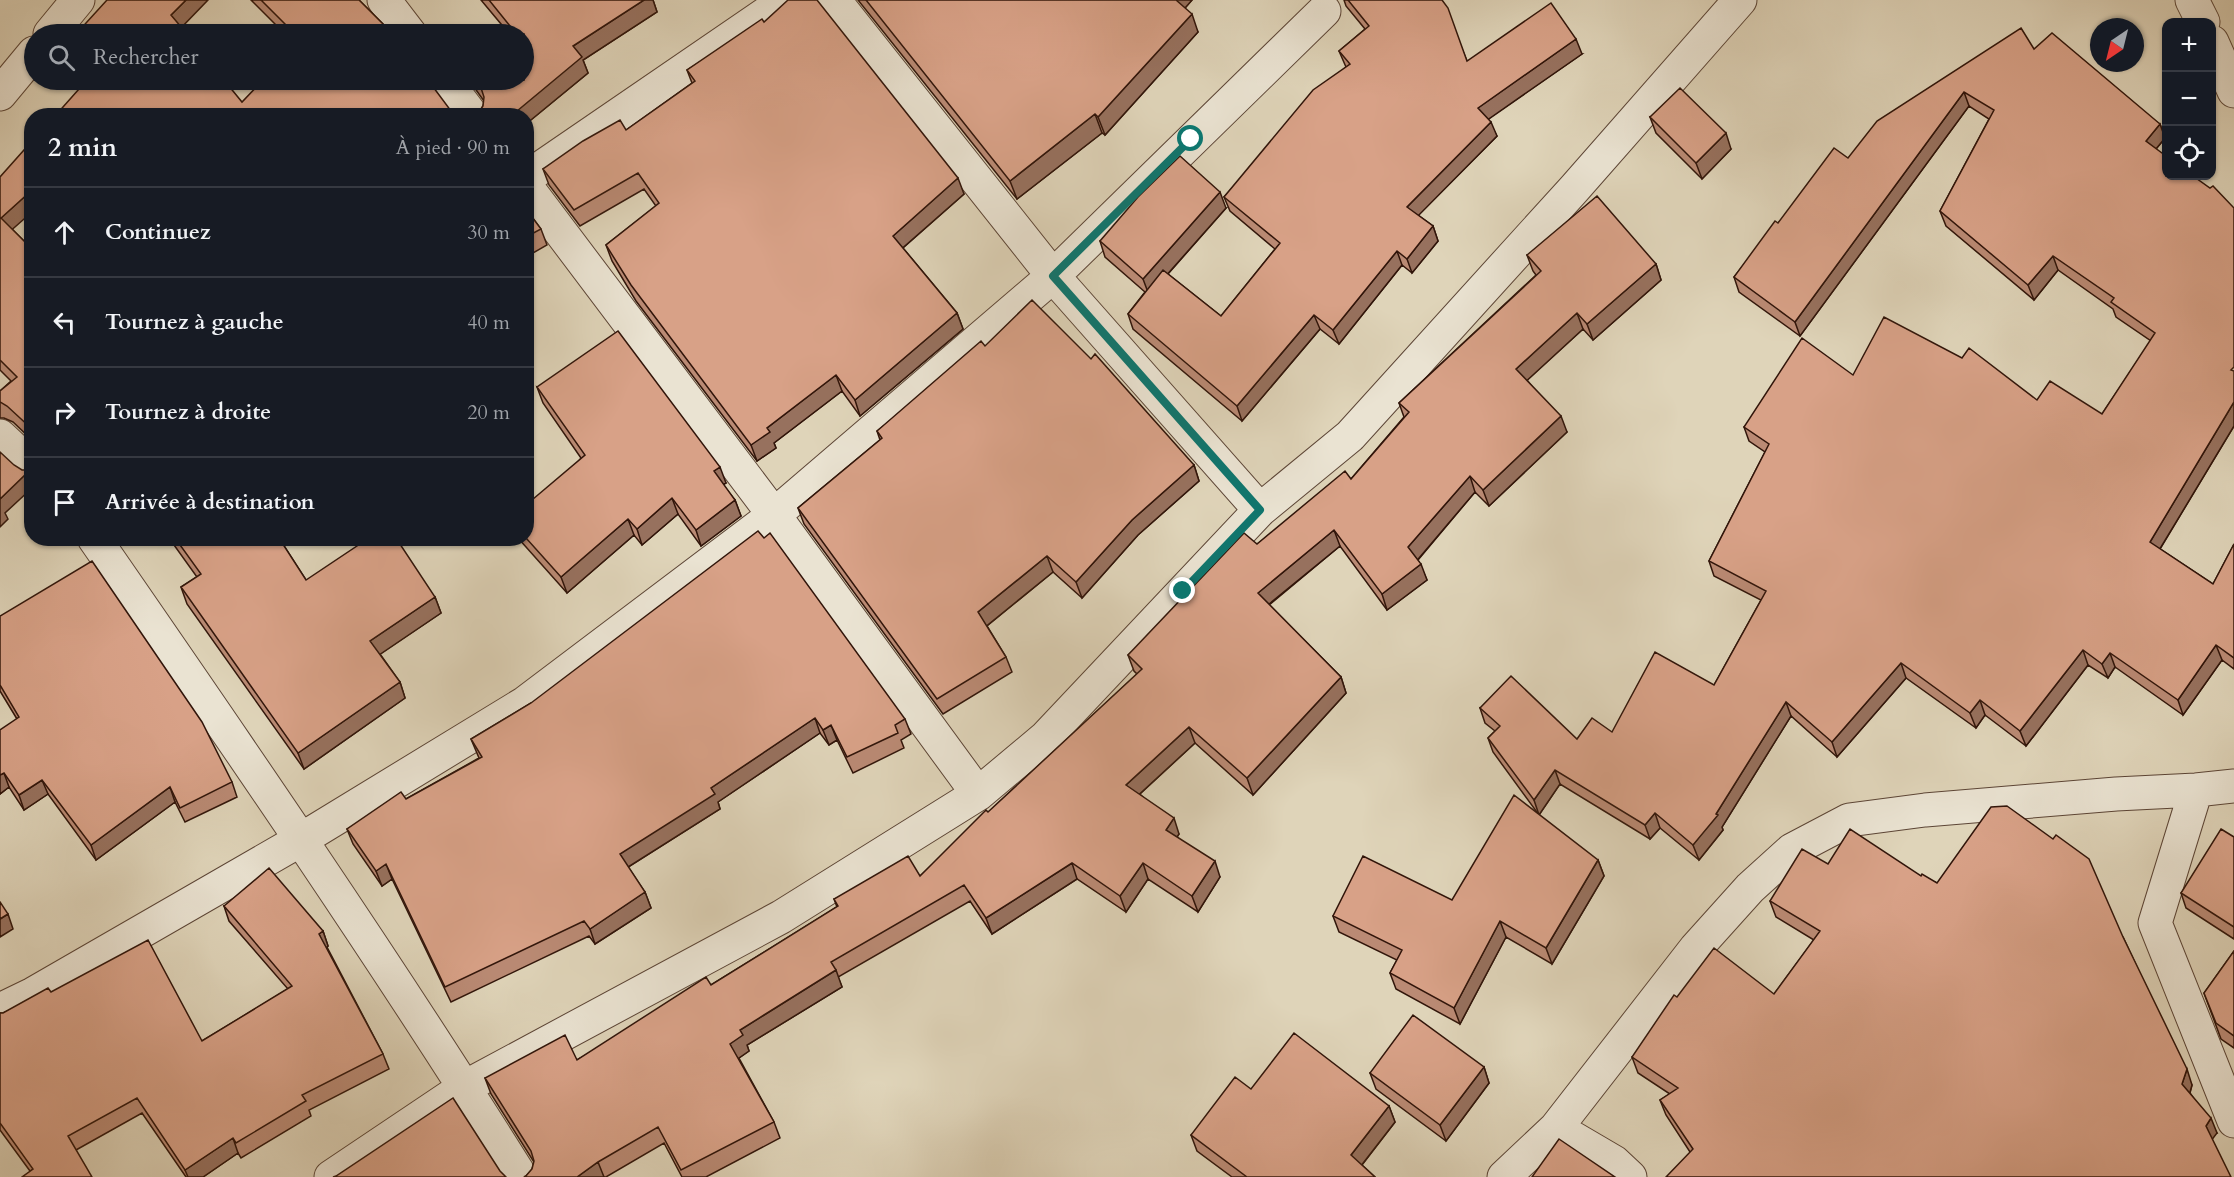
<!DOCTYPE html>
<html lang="fr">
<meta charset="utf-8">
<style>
:root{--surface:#171b24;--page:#242831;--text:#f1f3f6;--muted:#9ea1a6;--line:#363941}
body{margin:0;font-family:Cardo,serif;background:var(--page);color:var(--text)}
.controls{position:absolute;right:18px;top:18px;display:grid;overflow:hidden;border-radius:12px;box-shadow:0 2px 4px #0004}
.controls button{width:54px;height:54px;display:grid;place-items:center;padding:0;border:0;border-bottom:2px solid var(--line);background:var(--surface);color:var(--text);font:30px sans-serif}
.compass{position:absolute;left:2090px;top:18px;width:54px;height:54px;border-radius:50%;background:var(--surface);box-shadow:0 2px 4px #0004;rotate:215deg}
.stop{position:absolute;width:18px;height:18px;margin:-14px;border:4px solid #0f766e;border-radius:50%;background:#fff}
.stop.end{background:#0f766e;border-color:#fff;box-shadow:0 2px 6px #0008}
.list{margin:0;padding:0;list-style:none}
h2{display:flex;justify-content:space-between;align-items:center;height:78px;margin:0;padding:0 24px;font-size:26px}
h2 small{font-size:20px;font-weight:400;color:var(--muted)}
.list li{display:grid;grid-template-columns:39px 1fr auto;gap:18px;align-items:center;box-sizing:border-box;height:90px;padding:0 24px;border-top:2px solid var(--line)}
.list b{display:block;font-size:22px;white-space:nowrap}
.list em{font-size:20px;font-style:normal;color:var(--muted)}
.icon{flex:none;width:33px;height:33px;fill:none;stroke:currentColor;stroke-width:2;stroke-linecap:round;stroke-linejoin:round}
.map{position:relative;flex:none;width:2234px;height:1177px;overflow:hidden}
.search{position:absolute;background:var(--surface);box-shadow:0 2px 4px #0004;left:24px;top:24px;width:510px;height:66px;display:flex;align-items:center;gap:15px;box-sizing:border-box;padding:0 21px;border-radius:33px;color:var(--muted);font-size:22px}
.panel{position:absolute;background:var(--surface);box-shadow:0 2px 4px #0004;left:24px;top:108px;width:510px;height:438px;border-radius:24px}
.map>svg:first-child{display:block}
</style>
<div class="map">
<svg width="2234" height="1177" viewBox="0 0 2234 1177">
<rect width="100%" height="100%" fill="#dfd4b9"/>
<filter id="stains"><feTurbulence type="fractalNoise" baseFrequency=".00333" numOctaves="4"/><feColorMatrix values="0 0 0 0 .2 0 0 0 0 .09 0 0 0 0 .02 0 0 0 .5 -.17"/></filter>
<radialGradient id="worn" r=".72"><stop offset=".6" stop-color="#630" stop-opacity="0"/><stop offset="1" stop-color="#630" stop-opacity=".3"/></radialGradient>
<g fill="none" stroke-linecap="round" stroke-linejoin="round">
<!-- minor casing -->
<g stroke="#5c4536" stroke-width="35">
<path id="minor" d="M384,0L410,34
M834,0L1053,276L1260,510
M50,34L78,0
M445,80L472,116
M0,94L34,53
M526,178L786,0
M526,186L774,515L978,794
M0,436L32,466
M94,538C240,749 385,960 521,1177
M2196,790L2155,923L2234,1121
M0,1010L33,994L302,839L525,703L774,515L1053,276L1324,11
M1556,1128L1614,1162L1630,1177
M331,1177L465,1087L781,917L978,794L1045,738L1260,510L1350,436L1574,189L1740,0
M1504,1177L1556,1128L1696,948L1750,888L1792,850L1849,820L1925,810L2116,794L2196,790L2234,786"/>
</g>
<!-- tertiary casing -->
<g stroke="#5c4536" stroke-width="35">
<path id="tertiary" d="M2192,0L2203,22
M2212,42L2234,91"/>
</g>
<!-- minor -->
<use href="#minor" stroke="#eae3d2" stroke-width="33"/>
<!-- tertiary -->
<use href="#tertiary" stroke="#eae3d2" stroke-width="33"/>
</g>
<!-- wall -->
<path fill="#ba8a74" stroke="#31150a" stroke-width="1.5" d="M251,0H359L393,34H285Z
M481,0H653L657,12L583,60L588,73L526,124V116L477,115L483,106L484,101L469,80H524L506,30Z
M858,0H1192L1185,8L1198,32L1105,135L1102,133L1017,199Z
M1344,0H1442L1467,61L1582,54L1488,119L1497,136L1418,215L1433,226L1438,241L1412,273L1402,265L1339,344L1320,329L1242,421L1133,329L1128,314L1145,292L1105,257L1100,241L1226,208L1168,274L1221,316L1275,249L1230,211L1224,197L1346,67L1339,51L1365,29L1346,6Z
M764,22L964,194L903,248L957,313L963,329L860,416L842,391L774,443L776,448L757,461L636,301L612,261L606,245L656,206L644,189L580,226L549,185L543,169L626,130L692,83L687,70Z
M2034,49L2160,124L2165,138L2156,149L2234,426L2160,549L2213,584L2234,544V669L2222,660L2183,715L2115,667L2108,678L2088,665L2026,746L1985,715L1976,728L1906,678L1837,757L1791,716L1722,827L1723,830L1699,860L1660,828L1650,839L1560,784L1539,815L1493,752L1488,738L1495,731L1485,723L1480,708L1577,739L1612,732L1714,685L1761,600L1714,576L1709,561L1765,452L1749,441L1744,427L1853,375L2037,400L2102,414L2151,341L2116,317L2113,309L2058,270L2034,300L1946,226L1940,211L1989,119L1969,106L1800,336L1739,292L1734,277L1778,223L1848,158Z
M1650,117L1731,149L1702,179L1656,133Z
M0,177L12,229L32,249V440L13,422L4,418H0V391L11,381L0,370Z
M526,209L541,229L547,245L526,257Z
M1527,255L1656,264L1661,280L1593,340L1583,329L1527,380L1567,432L1489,506L1475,492L1418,560L1427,580L1387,610L1340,546L1269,605L1341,677L1346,693L1253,795L1195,743L1140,794L1179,834L1177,837L1220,877L1198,912L1148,879L1126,912L1077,879L992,934L970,901L838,977L842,987L747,1045L749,1051L739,1058L774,1122L780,1138L706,1177H682L664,1143L606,1177H524L526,1176L532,1169L534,1162L491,1094L485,1078L577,1060L711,985L837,907L834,899L920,876L1137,674L1134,671L1128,655L1257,544L1351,479L1404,417L1399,403L1536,275L1533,271Z
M985,346L1194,465L1199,481L1138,535L1082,598L1053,572L987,626L1006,657L1012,672L943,714L804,524L798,508L880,440L877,431Z
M537,387L726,483L723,485L735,500L741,516L701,546L678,514L642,545L634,535L567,593L518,538H526L581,458L543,403Z
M169,538H279L306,580L435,597L441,613L380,654L400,682L405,698L304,769L187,604L181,587L197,577Z
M0,616L232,782L237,797L185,822L175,802L96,860L48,794L24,810L9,787L0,794L17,719L0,691Z
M531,703L905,719L911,734L901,740L904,748L853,773L837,740L829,745L820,733L718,802L720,809L628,867L645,892L651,908L595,944L589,936L451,1002L392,879L382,886L353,844L347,829L406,799L479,758L471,739Z
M2234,837V939L2186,908L2181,893Z
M1598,860L1604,876L1552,964L1506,937L1460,1024L1396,989L1390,973L1397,960L1339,932L1333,916L1452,900Z
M1828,864L1921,876L1937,883L2123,937L2192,1085L2190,1093L2217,1133L1690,1152L1666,1115L1660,1100L1670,1094L1638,1073L1632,1057L1774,994L1814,940L1776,917L1770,901Z
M224,906L323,931L328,946L327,947L383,1054L389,1069L309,1110L311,1116L241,1158L238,1153L203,1177H186L142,1113L76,1150L30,1171L0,1130V1013H3L51,992L202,1041L288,989L229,921Z
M2234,951V1048L2221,1039L2204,993Z
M1484,1067L1489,1083L1446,1141L1376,1089L1370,1073Z
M1251,1089L1389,1106L1395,1122L1362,1165L1375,1177H1232L1197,1151L1191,1135Z"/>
<!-- shaded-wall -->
<path fill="#97715e" stroke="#31150a" stroke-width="1.5" d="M186,0H208L177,32L171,15Z
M644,0H653L657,12L583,60L588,73L526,124V116H511L573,46Z
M1174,0H1192L1179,15Z
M1192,14L1198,32L1105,135L1098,117Z
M1576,39L1582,54L1483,123L1478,108Z
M1964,92L1969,106L1800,336L1795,322Z
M1095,114L1102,133L1017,199L1010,181Z
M1491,122L1497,136L1413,221L1407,207Z
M2160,124L2165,138L2151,155L2146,141Z
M1726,133L1731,149L1702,179L1696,163Z
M958,178L964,194L898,252L893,236Z
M32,190V212L7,234L1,218Z
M1220,192L1226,208L1149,295L1143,279Z
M1433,226L1438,241L1412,273L1407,259Z
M1397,251L1402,265L1339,344L1333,330Z
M2053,256L2058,270L2034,300L2028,285Z
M1656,264L1661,280L1593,340L1587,324Z
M957,313L963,329L860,416L855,400Z
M1577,313L1583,329L1522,385L1516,369Z
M1314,315L1320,329L1242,421L1237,406Z
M526,371L532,386L526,390Z
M836,375L842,391L774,443L776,448L757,461L751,445L767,428Z
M2234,402V426L2155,557L2150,542Z
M1561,416L1567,432L1489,506L1483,490Z
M1194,465L1199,481L1138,535L1082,598L1076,582L1132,520Z
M720,467L726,483L719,487L714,471Z
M30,470L32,473V488L5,513L8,519L0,527V499Z
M1470,476L1475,492L1414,564L1408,547Z
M672,498L678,514L642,545L637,529Z
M735,500L741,516L701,546L696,530Z
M628,519L634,535L567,593L561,577Z
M1334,530L1340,546L1263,609L1258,593Z
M1047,556L1053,572L984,628L978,612Z
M1421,564L1427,580L1387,610L1382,594Z
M435,597L441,613L376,657L370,641Z
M2216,645L2222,660L2183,715L2178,700Z
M2083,650L2088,665L2026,746L2020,731Z
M2110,653L2115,667L2108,678L2102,664Z
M1901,663L1906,678L1837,757L1832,742Z
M1341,677L1346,693L1253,795L1247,778Z
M400,682L405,698L304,769L298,753Z
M1980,700L1985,715L1976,728L1970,713Z
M1786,702L1791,716L1722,827L1723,830L1699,860L1693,845L1716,814Z
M815,718L820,733L718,802L720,809L625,869L620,854L711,788Z
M831,725L837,740L829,745L823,730Z
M1189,727L1195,743L1132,801L1126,785Z
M1555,770L1560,784L1539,815L1534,800Z
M4,773L9,787L0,794V775Z
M42,780L48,794L24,810L19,795Z
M170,787L175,802L96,860L91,845Z
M1655,813L1660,828L1650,839L1645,825Z
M1174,818L1179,834L1171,846L1166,830Z
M1598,860L1604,876L1552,964L1546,948Z
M1215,861L1220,877L1198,912L1192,896Z
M1072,863L1077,879L992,934L986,918Z
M1143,863L1148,879L1126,912L1120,896Z
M386,864L392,879L382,886L376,871Z
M645,892L651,908L595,944L590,929Z
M8,914L13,929L0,937V919Z
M1500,921L1506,937L1460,1024L1454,1008Z
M323,931L328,946L325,949L319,934Z
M836,970L842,987L747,1045L749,1051L736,1060L730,1044L740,1030Z
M1484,1067L1489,1083L1446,1141L1440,1125Z
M2187,1069L2192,1085L2188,1099L2182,1084Z
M1389,1106L1395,1122L1357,1171L1351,1155Z
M2211,1118L2217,1133L2211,1141L2206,1126Z
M233,1138L238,1153L203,1177H188L185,1170Z
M598,1162L604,1177H577Z"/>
<!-- building -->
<path fill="#d8a187" stroke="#31150a" stroke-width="1.5" d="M107,0H186L171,15L187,34H76Z
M261,0H359L393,34H295Z
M489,0H644L573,46L582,57L511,116H475L477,115L483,106L484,97L481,88L474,80H524V34H500L510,26Z
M788,0H817L958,178L893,236L957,313L855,400L836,375L767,428L770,432L751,445L631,285L606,245L659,203L638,173L574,210L543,169L583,141L620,120L626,130L695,81L687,70L762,19L764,22Z
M866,0H1176L1192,14L1098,117L1095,114L1010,181Z
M1348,0H1442L1448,8L1467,61L1551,3L1576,39L1478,108L1491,122L1407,207L1433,226L1407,259L1397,251L1333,330L1314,315L1237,406L1128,314L1163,270L1221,316L1280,243L1224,197L1313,90L1350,64L1339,51L1369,26Z
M2021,28L2034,49L2052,33L2160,124L2146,141L2166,156V176H2193L2210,188L2213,186L2234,208V367L2231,370L2234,371V402L2150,542L2213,584L2234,544V658L2216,645L2178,700L2110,653L2102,664L2083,650L2020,731L1980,700L1970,713L1901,663L1832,742L1786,702L1716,814L1718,815L1693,845L1655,813L1645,825L1555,770L1534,800L1488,738L1500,726L1480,708L1511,676L1577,739L1592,718L1612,732L1655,652L1714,685L1766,591L1709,561L1769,444L1744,427L1802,338L1853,375L1884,317L1962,358L1969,348L2037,400L2050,381L2102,414L2155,333L2111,302L2114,298L2053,256L2028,285L1940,211L1994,110L1964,92L1795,322L1734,277L1775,221L1778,223L1834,148L1848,158L1877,121Z
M87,80H224L242,102L263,80H428L451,111L457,116H55Z
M1680,88L1726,133L1696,163L1650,117Z
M32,141V190L1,218L32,249V429L7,406L0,402V391L17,377L0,360V177Z
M1180,156L1220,192L1143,279L1100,241L1138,197Z
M1597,196L1656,264L1587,324L1577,313L1516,369L1561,416L1483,490L1470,476L1408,547L1421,564L1382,594L1334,530L1258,593L1341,677L1247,778L1189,727L1126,785L1174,818L1166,830L1215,861L1192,896L1143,863L1120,896L1072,863L986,918L964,885L831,962L836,970L740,1030L743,1035L730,1044L774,1122L681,1170L658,1127L598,1162L577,1177H524L526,1176L532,1169L534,1161L531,1151L485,1078L565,1035L577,1060L706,977L711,985L838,906L834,899L908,856L920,876L986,810L988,812L1142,669L1128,655L1244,533L1257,544L1345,471L1351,479L1409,412L1399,403L1541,271L1527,255Z
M526,209L541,229L526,237Z
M1032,300L1091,359L1095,354L1194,465L1132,520L1076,582L1047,556L978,612L1006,657L937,699L798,508L882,438L877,431L981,341L985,346Z
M618,331L720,467L714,471L735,500L696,530L672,498L637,529L628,519L561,577L526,538V505L585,455L537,387Z
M0,452L14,465L22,470H30L0,499Z
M758,531L764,538L770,533L905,719L895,725L898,733L847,757L831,725L823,730L815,718L711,788L715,794L620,854L645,892L590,929L584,921L445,987L386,864L376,871L347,829L401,792L406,799L482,757L471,739L531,703Z
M175,538H279L306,580L369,538H396L435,597L370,641L400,682L298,753L181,587L201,574Z
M92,561L202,722L232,782L180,808L170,787L91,845L42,780L19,795L4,773L0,775V730L19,717L0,685V616Z
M1514,795L1598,860L1546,948L1500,921L1454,1008L1390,973L1402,950L1333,916L1363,856L1452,900Z
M2007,806L2053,839L2056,835L2089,859L2123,937L2187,1069L2182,1084L2211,1118L2206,1126L2231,1177H1666L1693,1149L1660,1100L1678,1088L1632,1057L1674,995L1677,997L1714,948L1774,994L1820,931L1770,901L1802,849L1828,864L1850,829L1921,876L1922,874L1937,883L1991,807Z
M2221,829L2234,837V927L2181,893Z
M269,868L323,931L319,934L383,1054L302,1095L306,1101L236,1143L233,1138L185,1170L137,1098L68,1136L92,1177H22L33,1169L0,1123V1013H3L48,988L51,992L148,940L202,1041L292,986L224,906Z
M0,902L8,914L0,919Z
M2234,951V1036L2216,1023L2204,993Z
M1413,1015L1484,1067L1440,1125L1370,1073Z
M1294,1033L1389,1106L1351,1155L1375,1177H1247L1191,1135L1235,1077L1251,1089Z
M453,1098L500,1171L506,1177H333L336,1176Z
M1559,1139L1615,1177H1532Z"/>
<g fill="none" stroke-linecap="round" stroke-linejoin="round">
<!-- route -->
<path stroke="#0f766e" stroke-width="8" d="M1183,591L1260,510L1053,276L1191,139"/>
</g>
<rect width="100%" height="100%" filter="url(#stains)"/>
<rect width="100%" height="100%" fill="url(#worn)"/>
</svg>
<div class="controls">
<button>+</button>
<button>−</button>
<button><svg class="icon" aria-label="locate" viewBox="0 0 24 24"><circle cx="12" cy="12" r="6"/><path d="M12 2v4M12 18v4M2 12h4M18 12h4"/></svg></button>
</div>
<svg class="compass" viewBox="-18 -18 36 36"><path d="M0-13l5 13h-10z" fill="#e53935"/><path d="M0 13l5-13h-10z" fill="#9ea1a6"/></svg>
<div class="stop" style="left:1191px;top:139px"></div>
<div class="stop end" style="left:1183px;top:591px"></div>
<div class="search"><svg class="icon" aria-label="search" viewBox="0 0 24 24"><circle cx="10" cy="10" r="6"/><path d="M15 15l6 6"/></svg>Rechercher</div>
<section class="panel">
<h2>2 min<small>À pied · 90 m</small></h2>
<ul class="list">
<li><svg class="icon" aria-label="ahead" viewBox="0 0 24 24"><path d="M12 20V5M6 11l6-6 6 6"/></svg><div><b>Continuez</b></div><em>30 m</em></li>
<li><svg class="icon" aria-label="left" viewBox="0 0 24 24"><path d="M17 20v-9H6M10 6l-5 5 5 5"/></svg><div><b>Tournez à gauche</b></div><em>40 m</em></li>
<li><svg class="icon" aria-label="right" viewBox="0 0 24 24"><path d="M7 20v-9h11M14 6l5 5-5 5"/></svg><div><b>Tournez à droite</b></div><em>20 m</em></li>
<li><svg class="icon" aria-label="arrive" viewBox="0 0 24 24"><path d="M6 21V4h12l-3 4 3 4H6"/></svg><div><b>Arrivée à destination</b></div></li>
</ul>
</section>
</div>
